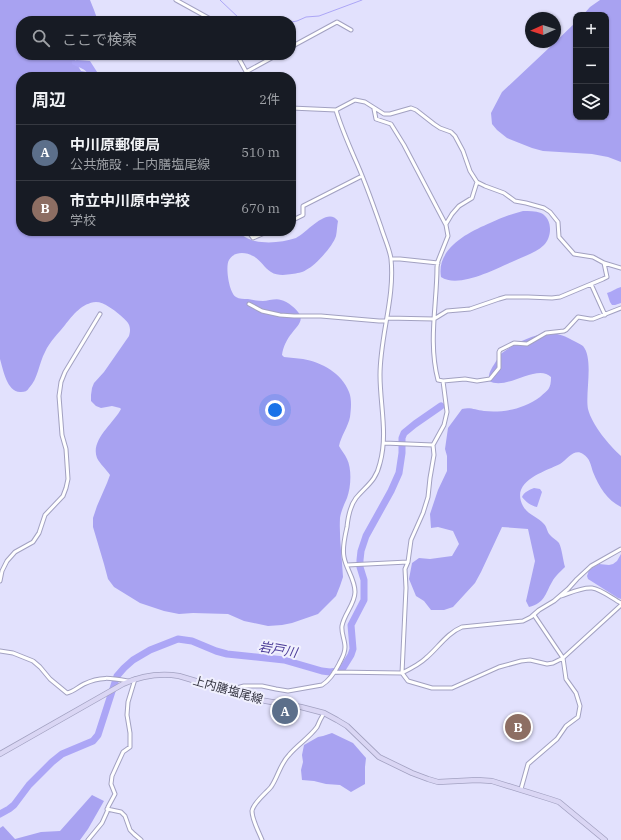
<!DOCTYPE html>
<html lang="ja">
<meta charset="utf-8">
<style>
:root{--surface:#171b24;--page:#20242c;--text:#f1f3f6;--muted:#9ea1a6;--line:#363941;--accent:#8c9099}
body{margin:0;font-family:"IBM Plex Serif","Noto Sans JP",serif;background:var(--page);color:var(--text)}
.controls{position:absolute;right:12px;top:12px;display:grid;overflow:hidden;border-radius:8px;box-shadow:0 1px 3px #0004}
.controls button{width:36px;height:36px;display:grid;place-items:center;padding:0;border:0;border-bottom:1px solid var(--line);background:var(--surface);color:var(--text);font:20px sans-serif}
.compass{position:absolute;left:525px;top:12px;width:36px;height:36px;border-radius:50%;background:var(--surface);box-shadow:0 1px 3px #0004;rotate:267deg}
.you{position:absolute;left:275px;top:410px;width:14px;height:14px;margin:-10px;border:3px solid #fff;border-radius:50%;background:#1a73e8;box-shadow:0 0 0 6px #1a73e833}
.badge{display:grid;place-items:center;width:26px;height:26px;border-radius:50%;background:var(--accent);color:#fff;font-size:13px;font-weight:700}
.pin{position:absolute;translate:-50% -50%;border:2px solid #fff;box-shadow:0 1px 4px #0006}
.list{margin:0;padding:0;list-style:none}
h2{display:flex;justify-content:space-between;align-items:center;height:52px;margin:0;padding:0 16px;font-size:17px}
h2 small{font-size:13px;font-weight:400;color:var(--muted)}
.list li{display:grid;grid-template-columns:26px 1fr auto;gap:12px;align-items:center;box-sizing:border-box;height:56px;padding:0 16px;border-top:1px solid var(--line)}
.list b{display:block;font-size:15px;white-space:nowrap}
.list p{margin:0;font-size:13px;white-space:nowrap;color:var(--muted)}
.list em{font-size:13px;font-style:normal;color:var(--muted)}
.icon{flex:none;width:22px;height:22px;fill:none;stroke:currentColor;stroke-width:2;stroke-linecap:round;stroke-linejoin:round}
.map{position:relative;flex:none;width:621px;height:840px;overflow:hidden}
.search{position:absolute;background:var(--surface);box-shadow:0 1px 3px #0004;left:16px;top:16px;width:280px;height:44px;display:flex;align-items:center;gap:10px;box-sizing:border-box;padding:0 14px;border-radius:16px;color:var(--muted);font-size:15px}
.panel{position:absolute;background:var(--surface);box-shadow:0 1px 3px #0004;left:16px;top:72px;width:280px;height:164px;border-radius:16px}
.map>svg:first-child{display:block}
</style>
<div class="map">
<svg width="621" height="840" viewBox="0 0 621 840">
<rect width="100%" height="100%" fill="#e2e1fd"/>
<!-- forest -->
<path fill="#a8a2f1" d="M0,0H90L94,10L98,21H21V55H75V61L81,71L103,75L105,77H21V231H236C242,235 249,240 255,241C268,244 284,242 296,238C306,234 327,206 338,221C337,226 337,231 336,236C333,246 316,265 306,270C302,273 297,273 292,274C286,275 277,276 271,272C264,268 261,260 253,256C246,252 234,251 229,260C225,266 229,293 236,297C239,299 244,299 248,299C253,300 258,301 263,301C268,301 276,298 281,300C287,301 298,310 300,315C303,322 296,327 292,333C287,339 283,347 282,355L284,357C290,358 297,358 303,359C321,362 342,373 349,392C352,399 351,409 350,417C348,427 341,436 339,446C341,450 345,454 347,459C352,469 351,487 347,498C344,505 341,511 340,518C339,538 342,557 343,577L340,586L336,596L318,614L292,623L282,625L268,626L244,621L228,614L193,613L179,614L164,611L140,603L114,587L108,579L104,564L93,527V518L97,506L107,483L110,475C106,469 100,464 97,458C90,440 114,423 121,409L120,408L112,406L101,408L96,406L91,401V395L92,388L94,383L104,372L129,336C132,325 128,322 120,315C114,310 104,302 96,302C82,303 73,315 65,325C58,334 50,341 45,352C39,363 38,379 29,388C27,391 25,392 21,392C7,393 3,369 0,359Z
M600,0H621V162L608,157L592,154L543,151L532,148L507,138L497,130L492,124L491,113L502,92L550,47L576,22V117H606V15H583L590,7Z
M523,211C529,211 535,211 541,213C553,219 552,237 544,245C536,253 524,256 514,261C497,268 459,289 441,277C436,248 469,232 490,223C501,218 511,214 523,211Z
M546,333C559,334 561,334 572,340C576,342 580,344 583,346C594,359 585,393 588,409C592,425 609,445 621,456V507C607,500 599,487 593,472C591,466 590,458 583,454C574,448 567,460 560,464C544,472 510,481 523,506C528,515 538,517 544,524C547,527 547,532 550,535C552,538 557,540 559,543C562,549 563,560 565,567C561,571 555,576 552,582C545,594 545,603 529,607L526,601L535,561L528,529L502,527L481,572L475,583L453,607L444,610H431L424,601L416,596L409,579L412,563L419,558L430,559L452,556L459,544L453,531L438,527L431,528L430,514L438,490L447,471V456L445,449L448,428L462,409C471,407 475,410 484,411C503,413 524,409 540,397C548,390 551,389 551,377C537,363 507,391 489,381C488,374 491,369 495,363C497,360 499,355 502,353C515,343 531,336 546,333Z
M332,733L353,743L366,758L365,767V784L351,792L340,785L326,784L314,781L302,780L301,770L303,762L302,755L304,745L318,737L323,736Z
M92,795L104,801L88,829L80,840H0V828L3,826L15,839L41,832L60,831Z"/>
<!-- water -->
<path fill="#aca6f6" d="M77,60L90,61L99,75L100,77H88C88,68 78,68 72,64V61Z
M621,287V303L615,305H612L610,302L607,293C612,292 616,288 621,287Z
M534,488L540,489L542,492L537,507C531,506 525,501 522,497C524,492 529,490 534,488Z
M621,554V599L618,598L588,579L587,576L589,570L599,564L609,565L613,564L617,561Z"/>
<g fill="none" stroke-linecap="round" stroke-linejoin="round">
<!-- stream -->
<path stroke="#aca6f6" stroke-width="1" d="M220,0L240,19L245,21
M291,22L297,21L306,17L319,16L362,0"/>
<!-- river -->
<path stroke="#aca6f6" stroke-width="7" d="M0,814L9,809L14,805L29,785L52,762L62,754L93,741L98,735L117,676L124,668L133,660L150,650L178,639L192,641L216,651L227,654L284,660L322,671L330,672L338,671L343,668L351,655L353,649L351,625L364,600V580L360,567V560L361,551L366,536L391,491L399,473L402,453V438L404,433L415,424L441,406"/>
<!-- minor casing -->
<g stroke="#a2a1c1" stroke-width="5">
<path id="minor" d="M176,0L214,21
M291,47L337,22L351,30
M237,55L249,77
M246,72L277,55
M291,108L336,110L355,100L365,102L384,114H390L411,108L416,110L434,124L440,128L451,132L455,136L463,151L470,171L477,182L485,186L504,193L515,201L526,203L544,208L550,212L558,222L559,237L574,254L593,257L604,263L621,268
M374,109L376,119L391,124L404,145L446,225L448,236L438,261L437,267C437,304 428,342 438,380L443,381L465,379L477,381L490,379L499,368V352L500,350L514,343L527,344L546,333L564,331L566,330L578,317L590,319H593L621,308
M291,221L303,215V206L362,176
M446,224L452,214L459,206L472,198L477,182
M248,231L253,238L269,231
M391,259H400L438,263
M591,284L605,315
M249,304L262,311L280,315L294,316H321L379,321H386
M387,318L434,319L447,311L470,309L499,299L506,297H528L552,298L560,297L603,279L607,277L604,263
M443,381L447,412L444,425L433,445L434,455L430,478L428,497L423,513L411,540L408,562L405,569L406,588L402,673L408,681L432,688H452L499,667L521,661L530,660L547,664L553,663L563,658L621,605
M384,443L433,445
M347,565L408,562
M0,581L2,571L7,561L15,552L33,542L39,533L45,515L63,496L66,488L68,479L66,449L62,435L59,396L61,382L65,372L100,314
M561,596C570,593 582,587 592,588C601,589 613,599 621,603
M0,651L13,653L33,661L40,667L50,679L67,693C73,692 78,687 84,684C100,676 111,678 128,681
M334,672L402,673C410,669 420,664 426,658C438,648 447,633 462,627L523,621L531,617L539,610L554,601L568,589L577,579L591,566L621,549
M229,690L244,686H262L276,689L288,691L322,685C330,680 335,672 339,664C342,658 345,654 345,647C345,640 341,633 342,626C344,614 355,604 355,592C355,579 346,569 344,557C342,548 345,536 347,527C348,517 350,506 356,498C367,485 376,481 380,463C388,434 380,405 380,375C380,336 395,298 391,259C390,250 384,237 381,227C373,204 365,181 355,159C348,143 341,127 336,110
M521,789L528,764L557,739L566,726L578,717L580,706L576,693L566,679L563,658L534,615
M107,809L121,812L125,816L130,830L134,834L141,840
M88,840L102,823L107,812L108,807L115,794L111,784L112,776L123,752L130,747V733L127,715L128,702L135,679
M262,840C259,832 252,820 252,811C253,803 266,793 271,787C278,777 280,764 289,755C297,745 309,738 317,727C319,722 321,718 324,713"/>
</g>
<!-- secondary casing -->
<g stroke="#a2a1c1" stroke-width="6">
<path id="secondary" d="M0,754L123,684C141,676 160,673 179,676L260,700L301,707L324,713L337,720L347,726L379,757L412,773L428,779L438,782L477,780L492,781L550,799L559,802L605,840"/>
</g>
<!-- minor -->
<use href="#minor" stroke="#fff" stroke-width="3"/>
<!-- secondary -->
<use href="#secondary" stroke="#dad6f4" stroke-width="4.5"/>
</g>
<g text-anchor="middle" stroke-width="4" stroke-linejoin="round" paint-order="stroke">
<!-- street labels -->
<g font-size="12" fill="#30303d" stroke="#f0f0fe">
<text transform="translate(228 690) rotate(16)" y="4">上内膳塩尾線</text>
</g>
<!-- water labels -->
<g font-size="13" font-style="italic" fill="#4e3f9a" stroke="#f0f0fe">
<text transform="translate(278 649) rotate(10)" y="5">岩戸川</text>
</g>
</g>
</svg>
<div class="controls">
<button>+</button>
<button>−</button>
<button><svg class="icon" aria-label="layers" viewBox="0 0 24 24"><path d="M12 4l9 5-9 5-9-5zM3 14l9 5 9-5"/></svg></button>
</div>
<svg class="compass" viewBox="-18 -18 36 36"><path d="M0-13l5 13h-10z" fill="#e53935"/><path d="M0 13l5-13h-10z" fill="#9ea1a6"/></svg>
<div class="you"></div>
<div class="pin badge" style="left:285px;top:711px;background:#5c6f8a">A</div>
<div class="pin badge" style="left:518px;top:727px;background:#8d6e63">B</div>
<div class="search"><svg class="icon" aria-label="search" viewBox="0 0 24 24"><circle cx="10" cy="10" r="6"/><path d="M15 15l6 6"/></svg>ここで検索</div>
<section class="panel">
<h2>周辺<small>2件</small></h2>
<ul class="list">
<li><span class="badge" style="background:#5c6f8a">A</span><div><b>中川原郵便局</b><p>公共施設 · 上内膳塩尾線</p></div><em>510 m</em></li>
<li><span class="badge" style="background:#8d6e63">B</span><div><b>市立中川原中学校</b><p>学校</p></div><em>670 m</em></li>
</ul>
</section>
</div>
